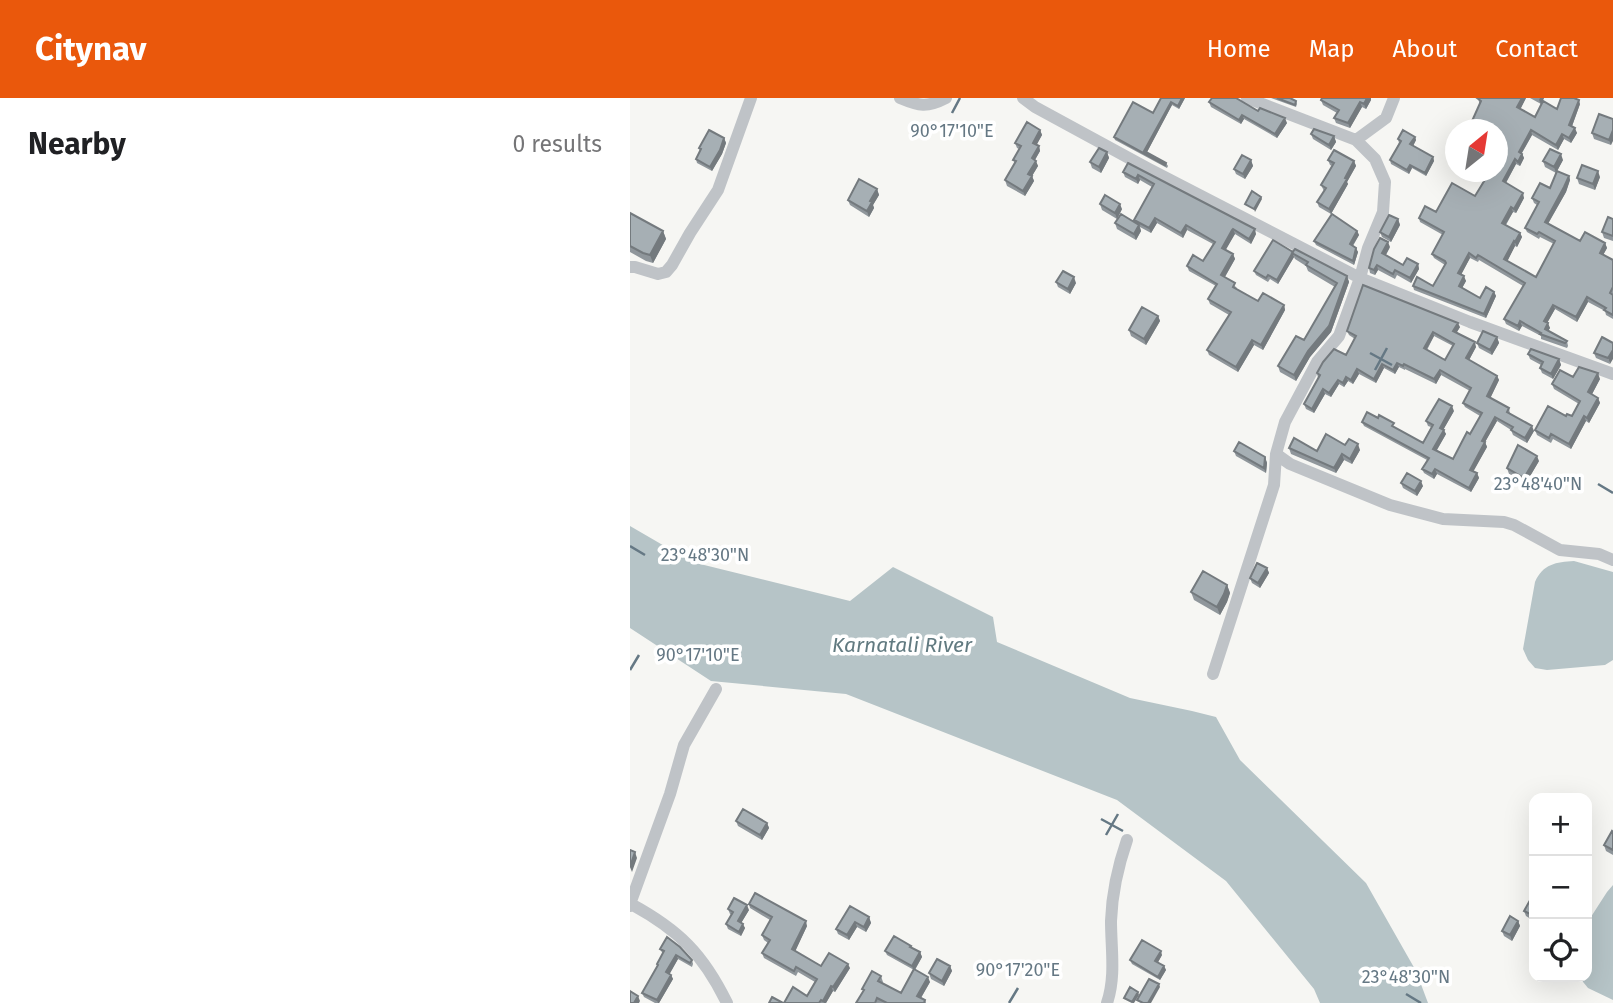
<!DOCTYPE html>
<meta charset="utf-8">
<style>
:root{--surface:#fff;--page:#f6f6f6;--text:#202124;--muted:#757577;--line:#e0e0e0;--accent:#ea580c}
body{margin:0;font-family:"Fira Sans",sans-serif;background:var(--page);color:var(--text)}
.controls{position:absolute;right:21px;bottom:21px;display:grid;overflow:hidden;border-radius:14px;box-shadow:0 7px 28px #0002}
.controls button{width:63px;height:63px;display:grid;place-items:center;padding:0;border:0;border-bottom:2px solid var(--line);background:var(--surface);color:var(--text);font:35px sans-serif}
.compass{position:absolute;left:815px;top:21px;width:63px;height:63px;border-radius:50%;background:var(--surface);box-shadow:0 7px 28px #0002;rotate:30deg}
.list{margin:0;padding:0;list-style:none}
h2{display:flex;justify-content:space-between;align-items:center;height:91px;margin:0;padding:0 28px;font-size:30px}
h2 small{font-size:23px;font-weight:400;color:var(--muted)}
.icon{flex:none;width:38px;height:38px;fill:none;stroke:currentColor;stroke-width:2;stroke-linecap:round;stroke-linejoin:round}
.map{position:relative;flex:none;width:983px;height:905px;overflow:hidden}
header{display:flex;align-items:center;gap:42px;box-sizing:border-box;height:98px;padding:0 35px;background:var(--accent);color:#fff}
header strong{font-size:33px}
nav{display:flex;gap:38px;margin-inline-start:auto;font-size:24px}
main{display:flex}
aside{flex:1;background:var(--surface)}
.map>svg:first-child{display:block}
</style>
<header>
<strong>Citynav</strong>
<nav><a>Home</a><a>Map</a><a>About</a><a>Contact</a></nav>
</header>
<main>
<aside>
<h2>Nearby<small>0 results</small></h2>
<ul class="list">
</ul>
</aside>
<div class="map">
<svg width="983" height="905" viewBox="0 0 983 905">
<rect width="100%" height="100%" fill="#f6f6f3"/>
<!-- water -->
<path fill="#b6c4c7" d="M0,428L62,464L220,503L263,469L363,519L367,544L500,600L562,613L586,619L610,662L736,785L786,873L798,905H690L684,891L596,783L487,702L216,596L81,583L0,530Z
M944,463L983,474V562L975,567L917,572L905,570L898,562L893,551L905,484C913,466 926,464 944,463Z
M983,787V902L958,890L949,879H957V825L977,794Z"/>
<g fill="none" stroke-linecap="round" stroke-linejoin="round">
<!-- minor -->
<path stroke="#bfc3c7" stroke-width="12" d="M270,0C289,8 297,10 316,0
M393,0L405,9L519,71L730,180L840,224L983,276
M726,42L756,20L764,0
M0,169H5L28,176L36,174L42,167L60,135L88,92L121,0
M646,356L660,366L760,407L813,421L874,424L884,427L930,452L969,456L983,462
M583,576L644,387L646,356L655,324L687,264L709,238L730,180L738,150L753,114L755,84L745,61L726,42L617,0
M0,806L40,696L54,647L86,591
M0,808L1,806C49,832 73,856 97,905
M477,905C486,878 481,851 481,823C482,795 488,768 497,742"/>
</g>
<!-- wall -->
<path fill="#8f969b" fill-rule="evenodd" d="M531,0H555L549,11L542,7L517,54L536,65L538,68L537,70L485,42L484,39L523,15Z
M641,0H660L666,3L667,6L666,9Z
M848,0H896L890,11L905,19L927,11L950,6L942,28L947,35L941,45L934,41L928,52L902,37L892,55L894,60L890,68L886,66L876,85L894,100L886,115L883,114L876,127L890,135L892,139L887,149L885,148L877,163L906,179L924,146L910,139L909,141L897,134L895,130L907,107L904,105L902,100L920,90L939,78L940,82L936,94L918,126L950,143L975,145L977,150L973,157L983,162V221L976,217L975,213L958,204L947,224L925,211L917,225L920,230L918,233L937,243L938,248L937,250L911,241V238L892,228L889,233L876,226L874,221L893,188L849,162L848,164L840,160L831,176L836,183L832,190L850,200L864,194L866,198L856,220L784,192L783,188H803L815,167L804,160L802,156L813,137L790,124L789,120L845,98L854,82L846,78L844,74H867Z
M900,0H914L911,6Z
M691,2H741L736,11L732,9L720,30L706,25L704,20L707,15L693,7Z
M579,4L628,13L657,25L647,40L614,21L611,26L581,9Z
M983,21L981,47L964,41L962,35Z
M410,32L412,37L406,47L409,48L410,53L405,62L408,68L402,78L404,83L395,98L377,88L375,82L385,65L383,62L389,51L387,50L385,45Z
M681,36L704,38L706,44L701,52L683,41Z
M785,39L786,42L783,48L803,59L804,63L796,78L782,70L779,76L761,66L760,62L769,45L768,41Z
M94,40L96,45L92,56L82,73L67,65L66,61L70,53L69,50Z
M477,54L479,60L471,75L462,70L460,64Z
M621,62L623,68L615,81L606,76L604,71Z
M698,62L724,63L726,68L717,84L718,86L701,116L689,109L687,104L694,93L691,87L702,68L700,67Z
M933,62L926,75L915,69L913,63Z
M498,65L626,136L621,146L605,136L604,137L595,152L603,156L605,161L595,179L607,190L606,191L628,203L654,207L655,212L633,252L624,247L608,274L579,257L577,252L599,217L580,206L578,201L586,188L559,173L557,168L573,163L583,146L557,132L553,140L527,125L521,135L510,129L511,133L506,142L487,131L485,125H505L504,122L522,89L510,82L508,86L495,79L493,74Z
M970,79L965,92L949,86L947,80Z
M247,91L249,97L243,107L244,110L239,119L220,107L218,102Z
M470,106L492,111L487,121L472,112Z
M0,115L33,133L36,141L23,165L16,163L0,154Z
M768,121L770,127L761,144L752,139L750,134Z
M983,121V143L974,140L972,134Z
M727,133L729,137L723,148L728,154L724,167L686,147L684,143Z
M760,149L756,157L773,167L788,166L789,171L781,185L767,177L765,181L748,172L745,177L740,175L739,170Z
M663,154L717,178L719,184L701,234L680,259L666,283L650,274L648,268L674,242L705,189L678,173L676,168L665,161L664,159L648,186L640,181L638,184L626,177L624,173Z
M426,184L446,185L440,196L428,189Z
M528,218L530,223L516,247L501,238L499,232Z
M830,229L827,234L846,249L839,262L867,278L869,282L860,300L879,310L880,316L904,333L897,345L883,337L881,332L867,323L855,344L857,349L843,373L847,375L849,380L841,394L807,376L804,381L794,375L792,371L797,362L734,328L732,324L765,330L793,345L801,329L798,328L796,323L824,313L813,332L816,336L807,352L823,361L840,336L850,318L835,309L833,305L840,293L811,277L806,286L775,271V272L769,269L765,276L754,270L746,285L729,276L723,286L718,283L714,289L709,286L701,299L695,296L684,315L676,311L674,306L688,280L687,275L716,257L725,241L719,237L717,233ZM804,238L823,248L815,262L797,252Z
M867,239L869,245L862,257L849,250L847,245Z
M972,239L980,266L966,260L964,255Z
M898,256L929,261L931,267L923,281L912,275L910,270L911,267L900,261Z
M943,279L970,281L962,296L968,300L970,305L959,325L956,323L941,351L923,341L921,345L907,337L905,332L936,318H942L949,306L924,291L922,286Z
M715,347L730,352L722,366L714,362L706,375L661,356L659,350L687,353Z
M604,353L635,359L637,365L636,375L606,358Z
M909,363L896,385L879,376L877,370Z
M771,385L793,388L787,398L773,390Z
M637,470L639,475L630,490L622,485L620,480Z
M597,487L600,495L597,504L590,517L564,502L561,494Z
M106,723L137,725L139,730L132,742L108,728Z
M983,734V757L976,753L974,747Z
M904,795V823L896,818L894,813Z
M119,806L177,828L165,853L191,868L220,870L205,894L203,893L196,905H154L177,898L185,884L168,874L166,878L134,860L132,855L138,845L134,842L132,837L140,822L120,810Z
M98,811L119,812L111,825L115,830L111,838L98,831L96,826L102,817L100,816Z
M239,819L241,825L236,834L227,829L219,842L208,836L206,831Z
M888,823L890,828L882,843L874,838L872,833Z
M281,848L282,850L290,854L292,859L285,872L300,884L291,900L295,902L296,905H226L233,893L232,891L251,878L253,884L252,885L271,895L284,872L257,857L255,853Z
M30,851L62,862L63,866L62,869L48,861L39,876L41,877L43,881L29,905H25L14,899L12,895L28,868L27,866L33,856Z
M532,857L528,864L534,868L536,872L530,882L502,866L500,862Z
M320,868L322,873L314,888L301,881L299,875Z"/>
<!-- shaded-wall -->
<path fill="#747a7e" d="M552,0H555L549,11L548,8Z
M737,0H741V2L736,11L734,6Z
M892,0H896L889,14L887,9Z
M910,0H914L911,6L909,2Z
M949,2L950,6L941,31L939,27Z
M541,4L542,7L516,56L514,53Z
M730,4L732,9L720,30L718,25Z
M612,17L614,21L611,26L609,22Z
M655,20L657,25L647,40L645,36Z
M945,30L947,35L941,45L939,40Z
M410,32L412,37L405,50L403,45Z
M901,32L902,37L890,58L889,54Z
M983,32V43L981,47L979,42Z
M932,36L934,41L928,52L926,47Z
M704,38L706,44L701,52L699,47Z
M785,39L786,42L782,50L780,46Z
M94,40L96,45L92,56L82,73L80,69Z
M409,48L410,53L403,65L402,60Z
M477,54L479,60L471,75L469,69Z
M892,56L894,60L890,68L888,64Z
M931,56L933,62L926,75L924,69Z
M803,59L804,63L796,78L795,75Z
M885,61L886,66L874,88L873,83Z
M621,62L623,68L615,81L613,76Z
M406,63L408,68L402,78L404,83L395,98L393,93L398,76Z
M724,63L726,68L717,84L718,86L701,116L699,111Z
M780,67L782,70L779,76L777,72Z
M968,73L970,79L965,92L963,86Z
M508,77L510,82L508,86L506,81Z
M939,78L940,82L936,94L916,129L915,124Z
M247,91L249,97L243,107L244,110L239,119L237,113L240,103Z
M893,95L894,100L886,115L884,111Z
M631,99L632,101L625,114L624,111Z
M490,106L492,111L487,121L485,115Z
M881,109L883,114L874,129L872,125Z
M525,120L527,125L521,135L519,130Z
M768,121L770,127L761,144L759,139Z
M509,127L511,133L506,142L504,136Z
M556,127L557,132L553,140L551,135Z
M603,131L605,136L594,155L592,150Z
M625,131L626,136L621,146L619,141Z
M33,133L36,141L23,165L20,157Z
M727,133L729,137L721,150L720,146Z
M890,135L892,139L887,149L885,144Z
M884,143L885,148L876,166L874,161Z
M758,144L760,149L754,160L752,155Z
M975,145L977,150L972,159L970,155Z
M726,150L728,154L724,167L723,163Z
M662,155L664,159L648,186L647,182Z
M839,155L840,160L830,179L828,175Z
M603,156L605,161L593,182L591,177Z
M788,166L789,171L781,185L780,180Z
M747,167L748,172L745,177L744,172Z
M717,178L719,184L701,234L680,259L666,283L664,277Z
M834,178L836,183L831,192L829,188Z
M444,179L446,185L440,196L438,191Z
M864,194L866,198L856,220L854,216Z
M957,199L958,204L947,224L946,219Z
M654,207L655,212L633,252L631,247Z
M923,207L925,211L916,227L914,223Z
M528,218L530,223L516,247L514,241Z
M890,223L892,228L889,233L888,228Z
M828,225L830,229L825,237L823,233Z
M918,225L920,230L916,236L915,231Z
M803,234L804,238L795,254L794,250Z
M867,239L869,245L862,257L860,252Z
M622,242L624,247L608,274L606,269Z
M845,244L846,249L838,264L836,260Z
M983,252V261L980,266L978,260Z
M929,261L931,267L923,281L921,276Z
M767,265L769,269L765,276L763,272Z
M752,266L754,270L746,285L744,281Z
M727,271L729,276L723,286L721,282Z
M810,272L811,277L806,286L804,281Z
M968,275L970,281L960,300L958,294Z
M867,278L869,282L859,303L857,298Z
M716,279L718,283L714,289L713,285Z
M708,282L709,286L701,299L699,295Z
M693,291L695,296L684,315L682,311Z
M968,300L970,305L959,325L957,320Z
M822,308L824,313L812,334L810,330Z
M954,318L956,323L941,351L939,346Z
M865,319L867,323L854,346L855,344L857,349L842,376L840,372L852,343Z
M902,328L904,333L897,345L895,340Z
M814,332L816,336L805,355L803,351Z
M728,346L730,352L722,366L720,361Z
M712,356L714,362L706,375L704,370Z
M907,358L909,363L896,385L894,380Z
M635,359L637,365L636,375L634,370Z
M805,371L807,376L804,381L802,376Z
M847,375L849,380L841,394L839,390Z
M791,383L793,388L787,398L785,393Z
M637,470L639,475L630,490L628,485Z
M597,487L600,495L597,504L590,517L587,509Z
M137,725L139,730L132,742L130,737Z
M5,754L7,760L2,774L0,769Z
M117,807L119,812L110,827L108,823Z
M239,819L241,825L236,834L234,829Z
M176,823L177,828L164,856L162,851Z
M888,823L890,828L882,843L880,837Z
M225,824L227,829L219,842L217,837Z
M113,826L115,830L111,838L109,834Z
M531,853L532,857L527,866L525,863Z
M290,854L292,859L284,873L282,868Z
M46,857L48,861L38,879L36,874Z
M218,866L220,870L205,894L203,889Z
M320,868L322,873L314,888L312,883Z
M534,868L536,872L530,882L528,879Z
M41,877L43,881L29,905H28L27,902Z
M298,879L300,884L289,903L287,898Z
M529,886L530,889L521,905H518Z
M201,888L203,893L196,905H194L193,903Z
M508,894L509,897L504,905H502Z
M8,898L10,903L9,905H4Z"/>
<!-- building -->
<path fill="#a6afb4" stroke="#747a7e" stroke-width="2" fill-rule="evenodd" d="M531,0H552L548,8L541,4L514,53L536,65L535,67L484,39L503,4L523,15Z
M582,0H606L628,13L630,10L655,20L645,36L612,17L609,22L579,4Z
M647,0H660L666,3L665,7Z
M692,0H737L734,6L730,4L718,25L704,20L709,12L691,2Z
M847,0H892L887,9L905,19L913,3L927,11L931,0H944L949,2L939,27L945,30L939,40L932,36L926,47L901,32L889,54L892,56L888,64L885,61L873,83L893,95L884,111L881,109L872,125L890,135L885,144L884,143L874,161L906,179L925,143L909,134L907,136L895,130L909,104L902,100L910,85L920,90L927,73L939,78L934,89L915,124L950,143L955,134L975,145L970,155L983,162V189L980,195L983,197V217L974,212L976,210L957,199L946,219L923,207L914,223L918,225L915,231L937,243L935,245L910,236L911,235L890,223L888,228L874,221L895,185L848,157L846,160L839,155L828,175L834,178L829,188L850,200L856,189L864,194L854,216L783,188L787,179L803,188L816,165L815,163L802,156L814,134L789,120L795,108L806,114L822,85L845,98L856,80L845,74H867V32H838L851,3Z
M969,16L983,21V32L979,42L962,35Z
M397,24L410,32L403,45L409,48L402,60L406,63L398,76L402,78L393,93L375,82L386,63L383,62L391,48L385,45Z
M684,31L704,38L699,47L681,36Z
M79,32L94,40L90,52L80,69L66,61L71,51L69,50Z
M773,32L785,39L780,46L803,59L795,75L780,67L777,72L760,62L771,43L768,41Z
M469,50L477,54L469,69L460,64Z
M920,51L931,56L924,69L913,63Z
M704,52L724,63L715,80L717,81L699,111L687,104L696,90L691,87L704,65L698,62Z
M612,57L621,62L613,76L604,71Z
M498,65L625,131L619,141L603,131L602,132L592,150L603,156L591,177L605,185L603,189L628,203L633,195L654,207L631,247L622,242L606,269L577,252L601,214L578,201L587,186L557,168L563,157L573,163L585,144L556,127L551,135L525,120L519,130L504,122L524,86L508,77L506,81L493,74Z
M952,67L968,73L963,86L947,80Z
M229,81L247,91L240,103L242,104L237,113L218,102Z
M622,93L631,99L624,111L615,106Z
M475,97L490,106L485,115L470,106Z
M0,115L33,133L20,157L13,155L0,148Z
M491,116L509,127L504,136L485,125Z
M702,116L727,133L720,146L726,150L723,163L684,143Z
M759,117L768,121L759,139L750,134Z
M978,119L983,121V138L972,134Z
M750,140L758,144L752,155L773,167L777,160L788,166L780,180L765,172L763,176L747,167L744,172L739,170L744,151Z
M643,142L663,154L647,182L638,177L636,180L624,173Z
M665,151L717,178L699,228L678,253L664,277L648,268L666,238L674,242L707,185L676,167L678,164L662,155Z
M433,173L444,179L438,191L426,184Z
M733,187L828,225L823,233L845,244L836,260L867,278L857,298L879,310L877,314L902,328L895,340L881,332L883,329L865,319L852,343L855,344L840,372L847,375L839,390L805,371L802,376L792,371L799,360L732,324L737,314L748,320L749,317L764,325L762,328L793,345L803,327L796,323L809,301L822,308L810,330L814,332L803,351L823,361L837,334L840,336L852,315L833,305L841,290L810,272L804,281L774,266L773,268L767,265L763,272L752,266L744,281L727,271L721,282L716,279L713,285L708,282L699,295L693,291L682,311L674,306L690,277L687,275L693,264L704,251L716,257L726,238L717,233ZM803,234L824,246L815,262L794,250Z
M512,209L528,218L514,241L499,232Z
M853,233L867,239L860,252L847,245Z
M972,239L983,245V252L978,260L964,255Z
M901,251L929,261L921,276L910,270L913,264L898,256Z
M949,269L968,275L958,294L968,300L957,320L954,318L939,346L921,336L919,340L905,332L918,308L936,318L937,316L942,318L950,303L922,286L930,272L943,279Z
M696,336L715,347L719,341L728,346L720,361L712,356L704,370L659,350L664,340L687,353Z
M609,344L635,359L634,370L604,353Z
M888,347L907,358L894,380L877,370Z
M777,375L791,383L785,393L771,385Z
M627,465L637,470L628,485L620,480Z
M573,473L597,487L594,496L587,509L561,494Z
M113,711L137,725L130,737L106,723Z
M982,733L983,734V752L974,747Z
M0,752L5,754L0,769Z
M125,795L176,823L162,851L191,868L199,855L218,866L203,889L201,888L193,903L191,902L189,905H154L163,889L177,898L187,881L166,869L164,873L132,855L140,842L132,837L142,819L119,806Z
M904,795V818L894,813Z
M104,800L117,807L108,823L113,826L109,834L96,826L103,814L98,811Z
M220,808L239,819L234,829L225,824L217,837L206,831Z
M880,818L888,823L880,837L872,833Z
M264,838L281,848L280,849L290,854L282,868L255,853Z
M37,839L50,849L62,862L60,865L46,857L36,874L41,877L27,902L12,895L28,867L27,866L34,853L30,851Z
M512,842L531,853L525,863L534,868L528,879L500,862Z
M307,861L320,868L312,883L299,875Z
M284,871L298,879L287,898L295,902L294,905H257L247,900L245,905H226L234,892L232,891L242,873L251,878L248,883L271,895Z
M519,881L529,886L518,905H513L507,902Z
M500,889L508,894L502,904L494,900Z
M0,893L8,898L4,905H0Z
M142,899L153,905H139Z"/>
<!-- ticks -->
<path fill="none" stroke="#657884" stroke-width="2.5" d="M322,15L330,0M740,255L762,267M745,272L757,250M968,386L983,395M0,448L15,457M0,572L9,557M471,721L493,733M476,737L488,716M776,896L791,905M379,905L388,890"/>
<g text-anchor="middle" stroke-width="7" stroke-linejoin="round" paint-order="stroke">
<!-- water labels -->
<g font-size="21" font-style="italic" fill="#617a80" stroke="#fff">
<text x="272" y="554">Karnatali River</text>
</g>
</g>
<g font-size="18" text-anchor="middle" fill="#657884" stroke="#fff" stroke-width="7" stroke-linejoin="round" paint-order="stroke">
<text x="322" y="39">90°17'10"E</text>
<text x="908" y="392">23°48'40"N</text>
<text x="75" y="463">23°48'30"N</text>
<text x="68" y="563">90°17'10"E</text>
<text x="388" y="878">90°17'20"E</text>
<text x="776" y="885">23°48'30"N</text>
</g>
</svg>
<div class="controls">
<button>+</button>
<button>−</button>
<button><svg class="icon" aria-label="locate" viewBox="0 0 24 24"><circle cx="12" cy="12" r="6"/><path d="M12 2v4M12 18v4M2 12h4M18 12h4"/></svg></button>
</div>
<svg class="compass" viewBox="-18 -18 36 36"><path d="M0-13l5 13h-10z" fill="#e53935"/><path d="M0 13l5-13h-10z" fill="#757577"/></svg>
</div>
</main>
